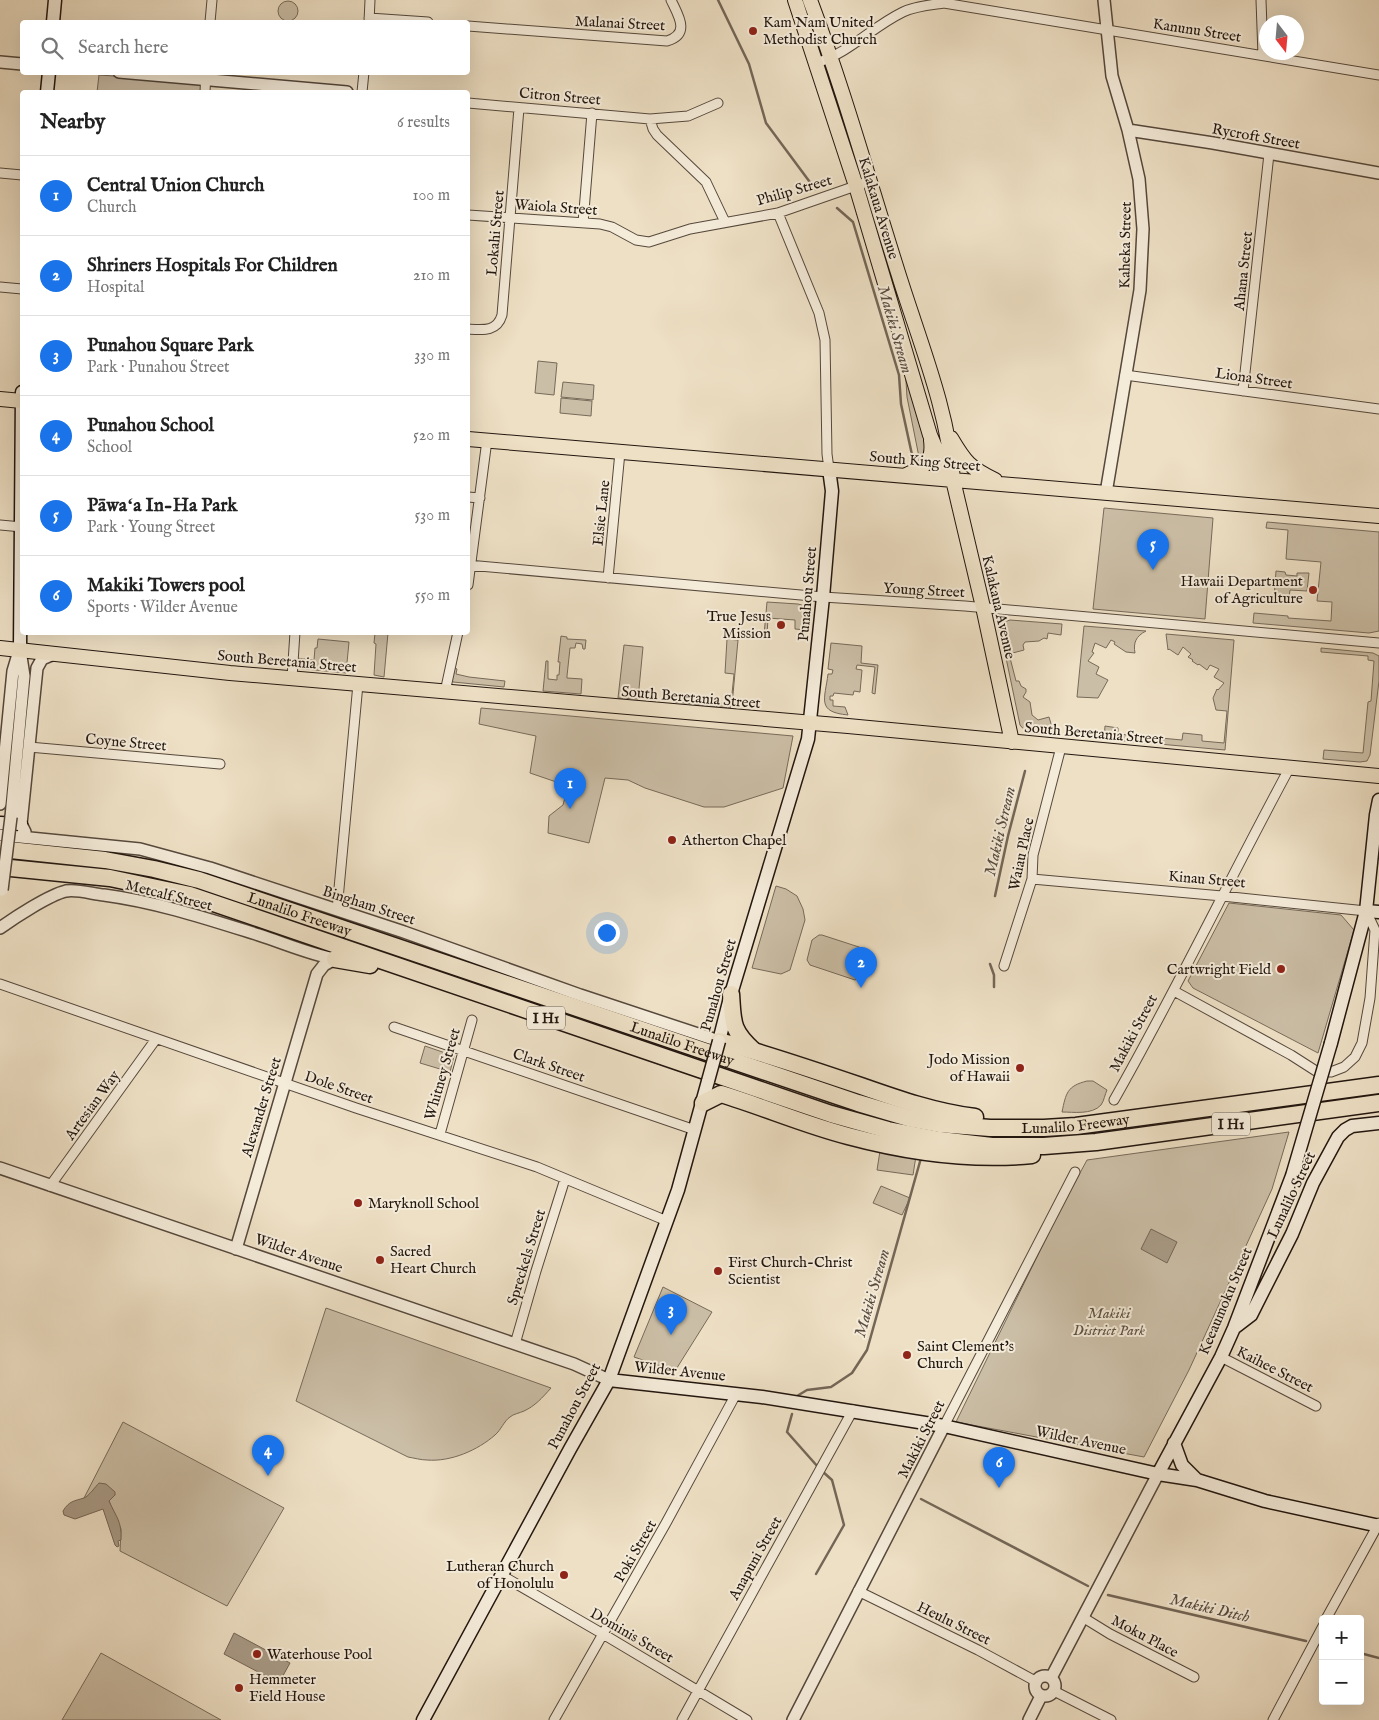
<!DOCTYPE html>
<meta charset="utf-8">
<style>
:root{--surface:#fff;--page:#f2f2f2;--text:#222;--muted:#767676;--line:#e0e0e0;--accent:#1a73e8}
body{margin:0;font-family:"IM FELL English",serif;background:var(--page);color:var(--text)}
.controls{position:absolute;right:15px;bottom:15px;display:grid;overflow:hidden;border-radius:5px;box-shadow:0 5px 20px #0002}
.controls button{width:45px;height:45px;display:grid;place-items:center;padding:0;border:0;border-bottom:1px solid var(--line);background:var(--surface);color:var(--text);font:25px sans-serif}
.compass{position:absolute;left:1259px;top:15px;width:45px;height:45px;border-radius:50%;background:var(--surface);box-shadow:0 5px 20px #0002;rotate:164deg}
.you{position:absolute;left:606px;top:932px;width:18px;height:18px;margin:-12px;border:4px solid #fff;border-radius:50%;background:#1a73e8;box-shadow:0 0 0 8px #1a73e833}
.badge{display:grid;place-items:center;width:32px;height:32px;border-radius:50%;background:var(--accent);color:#fff;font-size:16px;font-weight:700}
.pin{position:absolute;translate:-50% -41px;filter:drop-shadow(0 1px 2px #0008)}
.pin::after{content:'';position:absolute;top:26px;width:18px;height:15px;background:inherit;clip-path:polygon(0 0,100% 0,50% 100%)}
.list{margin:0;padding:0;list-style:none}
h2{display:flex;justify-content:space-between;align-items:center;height:65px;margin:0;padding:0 20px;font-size:21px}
h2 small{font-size:16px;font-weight:400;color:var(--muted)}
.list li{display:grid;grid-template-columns:32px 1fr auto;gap:15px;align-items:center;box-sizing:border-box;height:80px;padding:0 20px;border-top:1px solid var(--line)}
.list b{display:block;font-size:19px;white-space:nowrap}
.list p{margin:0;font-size:16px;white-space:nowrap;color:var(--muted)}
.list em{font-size:16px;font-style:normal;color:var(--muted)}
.icon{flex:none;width:28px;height:28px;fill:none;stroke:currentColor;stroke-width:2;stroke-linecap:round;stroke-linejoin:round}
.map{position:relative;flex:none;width:1379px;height:1720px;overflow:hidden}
.search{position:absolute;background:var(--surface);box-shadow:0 5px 20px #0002;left:20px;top:20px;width:450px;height:55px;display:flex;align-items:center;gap:12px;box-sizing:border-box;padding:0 18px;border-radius:5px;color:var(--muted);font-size:19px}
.panel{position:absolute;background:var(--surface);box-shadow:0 5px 20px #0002;left:20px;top:90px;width:450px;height:545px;border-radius:5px}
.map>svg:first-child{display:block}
</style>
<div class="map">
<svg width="1379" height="1720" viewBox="0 0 1379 1720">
<rect width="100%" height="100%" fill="#eee0c5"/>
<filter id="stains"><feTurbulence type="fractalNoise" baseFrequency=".004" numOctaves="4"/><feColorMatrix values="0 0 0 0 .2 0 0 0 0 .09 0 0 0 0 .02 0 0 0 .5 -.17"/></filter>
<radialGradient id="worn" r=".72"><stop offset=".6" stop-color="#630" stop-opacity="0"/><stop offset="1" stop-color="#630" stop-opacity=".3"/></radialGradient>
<!-- green -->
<path fill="#cbbea6" stroke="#766a5a" d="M278 11a10 10 0 1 1 20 0a10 10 0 1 1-20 0Z
M99,75L203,82V92H97Z
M538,361L557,363L554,395L535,393Z
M905,366L919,411L926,449L920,462L907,397Z
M563,382L594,385L593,400L561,397Z
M561,398L592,401L591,416L560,413Z
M1104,508L1213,518L1205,619L1093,609Z
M1267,522L1379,532V631L1369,633L1253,623L1254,613L1288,616V618L1331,621L1332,602L1317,601L1321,562L1286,559L1288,530L1266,528Z
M1276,571L1285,572L1286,575L1297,576V573H1309L1307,591L1290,590L1289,598H1274Z
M767,602L798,604L805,606L808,614L807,630L795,629V620L768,618L767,635H764Z
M1010,620L1062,624L1061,635L1048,633L1047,639L1044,638L1039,641L1025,642L1023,645L1024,650L1009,654L1016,681H1019L1021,686L1026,689V692L1023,697L1030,702L1032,715L1038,720L1049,717L1054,734C1043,733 1026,735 1020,725L1000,629L1001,623Z
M1084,626L1146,631C1136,636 1133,643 1135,653L1126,652L1114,644L1115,642L1111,640L1106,648L1095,643L1092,652L1094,653L1088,661L1099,667L1096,674L1108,680L1098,698L1077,697Z
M375,633H388L384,677L374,675L376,644L374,643Z
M462,634L455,668L457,669L456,674L469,677L505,681L504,687L453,682L452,679Z
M1166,634L1234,640L1225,750L1104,739L1105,726L1118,728V734L1182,740L1183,733L1202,735V741L1224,743L1227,711L1216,710L1213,698L1217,689L1218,690L1224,683L1214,677L1219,669L1210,665L1207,670L1199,664L1198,665L1192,661L1193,660L1188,657L1191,654L1183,647L1178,655L1169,649L1168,650Z
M561,636L567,637V639L586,640L585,649H583L582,644L576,643L575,648H570L567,676V678L582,679L581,694L543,691L546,661H548V679L557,680V675H559L560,662H558Z
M318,639L349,642L346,673L295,668L296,658L314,660L315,648H317Z
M727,639L738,640L732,705L730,708L675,702V699L731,704L734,674L725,673Z
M831,643L862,646L861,663L878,665L875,694L872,693L875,667L857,665L856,669L862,670L860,692L854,691L853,695L834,693L833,696H830V700H833V706L845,707L848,715C816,712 825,699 828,674H832L833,670L828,669Z
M624,645L643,647L638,699L618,698Z
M1321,648L1373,653L1379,656V681L1370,755L1367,761L1360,762L1323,759L1324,750L1363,753L1368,702L1371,701L1374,661L1368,660V656L1321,652Z
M481,708L793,736L783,788L724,807H704L645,788L628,780L605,778L589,843L548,833L549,816L563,805L568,786L530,773L536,736L479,724Z
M776,886L786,889L797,896L803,909L805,920L790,970L781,974L752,968Z
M1229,903L1341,915L1354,930L1318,1053L1193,988L1188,981Z
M819,935H822L865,949L867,955L860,977L855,980L810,965L807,960L812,940Z
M425,1046L454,1056L450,1072L420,1063Z
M1087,1081H1093L1107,1090C1105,1094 1104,1101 1101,1105C1092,1115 1073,1112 1062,1112C1066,1093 1067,1086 1087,1081Z
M1289,1132L1272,1189L1189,1370L1144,1457L956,1422L1061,1208L1087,1160Z
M880,1151L916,1156L913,1175L877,1170Z
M881,1186L910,1198L902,1215L873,1203Z
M663,1287L712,1312L675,1371L634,1357Z
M326,1308L551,1388C542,1398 535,1406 524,1411C520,1413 513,1414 510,1417C504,1421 501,1430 495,1435C478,1450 451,1462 427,1460C421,1460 414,1458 408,1457L296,1401Z
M123,1422L284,1508L227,1606L120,1551L121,1529L109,1501L115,1495L114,1492L111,1489L84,1498Z
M101,1653L221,1720H62Z"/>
<!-- water -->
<path fill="#a99b87" stroke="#736657" d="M1151,1229L1177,1242L1167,1263L1141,1249Z
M99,1483L106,1484L115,1492V1495L109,1501C116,1517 122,1521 121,1540L118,1541L119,1546L117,1547L115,1545L103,1509L75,1519L64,1515L63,1511C69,1501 74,1501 84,1498C89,1496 95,1487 99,1483Z
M234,1633L290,1663L279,1683L224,1654Z"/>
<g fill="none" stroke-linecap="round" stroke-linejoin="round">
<!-- stream -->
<path stroke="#736657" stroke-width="2.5" d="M718,0L749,64L766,123L815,189
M837,208L853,222L899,375L901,404L914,464
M995,896L1008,836L1025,771
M990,964L994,975V987
M797,1396L807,1390L831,1387L852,1373L867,1350L921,1158
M792,1414L787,1432L818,1467
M921,1499L1088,1586
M816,1574L844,1525L832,1480L822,1471
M1108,1595L1306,1641
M1360,1653L1379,1658"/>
<!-- minor casing -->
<g stroke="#55483c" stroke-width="11">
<path id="minor" d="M1261,0L1263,55
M369,18L428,22
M210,22L212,0
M369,22L370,0
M468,26L667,41C691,34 678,15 671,0
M816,63C849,53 872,27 903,12C915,6 930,5 944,3L1379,75
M205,92L206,72
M362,92L364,72
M468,103L650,119L688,116L718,103
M650,119L653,129L657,135L706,182L725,222
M0,173L22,175
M778,213L819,313L825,340L827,454L829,469
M468,215L600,224L612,227L636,240L649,242L690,229L778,213L870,181
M583,223L592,113
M0,287L22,289
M468,329C483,330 497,332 502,315L519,108
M1125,375L1379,409
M1243,391L1269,154
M468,497L480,498
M0,525L22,527
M468,565L823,597L965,606L1379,643
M608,578L620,452
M468,585L487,440
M292,678L295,632
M445,692L458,632
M29,747L220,764
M1032,879L1222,896L1366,911L1375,930L1370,998L1362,1043L1355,1057L1344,1067L1331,1072L1316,1071L1291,1055L1174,991
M337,910L358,684
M1004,966L1032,879L1033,855L1038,836L1061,747
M0,984L356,1108L537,1167L667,1221
M394,1027L695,1130
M1114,1100C1176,991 1230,878 1290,767
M440,1134L472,1020
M50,1186L156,1039
M515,1344L536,1271L565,1179
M1221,1357L1316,1406
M944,1426L1075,1172
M501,1575L603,1634L747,1720
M858,1591L978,1650L1037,1682
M1084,1618L1110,1634L1194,1677
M1326,1619L1379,1523
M1054,1691L1111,1720
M554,1720L666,1523L736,1394
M682,1720L853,1410
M1273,1720L1323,1626"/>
</g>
<!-- tertiary casing -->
<g stroke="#55483c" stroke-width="14">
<path id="tertiary" d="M1104,0L1112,76L1128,130L1139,179L1143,229L1140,290L1106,493
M0,62L22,64
M119,72L347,92
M1128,130L1213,143L1379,173
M0,804L13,671L19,651
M11,817L24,676L20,650
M25,832L21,824L37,668L42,659L54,654
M0,835L140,849L210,868L404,932L580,995L719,1041
M0,928C14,918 49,895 66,891C77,889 93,894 104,895C157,902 208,919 259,935C284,943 309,954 335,959
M0,1168L574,1364L609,1380
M236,1249L317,974L324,965L335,959
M1035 1686a10 10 0 1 1 20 0a10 10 0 1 1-20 0Z
M1051,1678L1158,1474
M793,1720L944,1426
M1029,1720L1041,1696"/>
</g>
<!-- secondary casing -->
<g stroke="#22160f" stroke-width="15">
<path id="secondary" d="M53,22L55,0
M47,92L49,72
M20,650L22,392
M0,823L21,824
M1366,911L1379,912
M719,1041L731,994L808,739L823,597L832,491L829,469
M1331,1043L1366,911L1376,815L1379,800
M1234,1328L1251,1315L1292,1234L1313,1183L1338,1137L1345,1130L1352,1126L1379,1123
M609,1380L762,1397L944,1426L1158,1474L1197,1480L1265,1501L1379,1526
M1174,1443L1182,1465L1197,1480
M1158,1474L1221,1357L1234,1328L1292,1176
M423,1720L570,1449L609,1380L678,1190L708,1081"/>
</g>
<!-- primary casing -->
<g stroke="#22160f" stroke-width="16">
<path id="primary" d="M795,0L856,186L930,435L941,461L951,477
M810,0C845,93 871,188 901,282C921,345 949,414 953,480L983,607L1012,742
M0,399L22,401
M951,438C965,462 970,468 995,480
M468,439L1379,516
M906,475C924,467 934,463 931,440
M0,648L230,673L848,726L1379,776"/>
</g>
<!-- motorway casing -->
<g stroke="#22160f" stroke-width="19">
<g id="motorway">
<path id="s1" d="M0,849L105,860L154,869L199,880L858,1103L912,1119L939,1124L990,1128H1044L1076,1126L1379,1085"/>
<path d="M0,867L110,878L190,895L831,1114L888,1130L940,1140L992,1146H1044L1096,1142L1379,1103"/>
<path d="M335,959L370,965"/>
<path d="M731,994C733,1022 731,1030 753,1050"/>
<path d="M719,1041C767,1054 814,1070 861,1086C898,1099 935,1112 975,1117"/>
<path d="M703,1103L721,1094C764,1107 805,1125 848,1136C908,1152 971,1161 1032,1155"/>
</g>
</g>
<!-- minor -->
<use href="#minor" stroke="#f4ebd9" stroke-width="9"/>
<!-- tertiary -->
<use href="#tertiary" stroke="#f4ebd9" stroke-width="11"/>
<!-- secondary -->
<use href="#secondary" stroke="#f4ebd9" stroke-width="12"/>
<!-- primary -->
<use href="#primary" stroke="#eee0c5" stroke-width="14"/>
<!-- motorway -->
<use href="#motorway" stroke="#eee0c5" stroke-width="16"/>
<!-- tertiary-bridge casing -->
<g stroke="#55483c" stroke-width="14" stroke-linecap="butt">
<path id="tertiary-bridge" d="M2,890L11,817"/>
</g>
<!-- secondary-bridge casing -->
<g stroke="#22160f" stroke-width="15" stroke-linecap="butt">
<path id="secondary-bridge" d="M708,1081L719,1041
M1292,1176L1331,1043"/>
</g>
<!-- tertiary-bridge -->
<use href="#tertiary-bridge" stroke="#f4ebd9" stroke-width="11"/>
<!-- secondary-bridge -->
<use href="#secondary-bridge" stroke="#f4ebd9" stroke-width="12"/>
</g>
<!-- markers -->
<g fill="#8f2418" stroke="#f4ebd9" stroke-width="2">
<circle cx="753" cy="31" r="5"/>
<circle cx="1313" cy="590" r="5"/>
<circle cx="781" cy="625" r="5"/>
<circle cx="672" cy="840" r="5"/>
<circle cx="1281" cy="969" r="5"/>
<circle cx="1020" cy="1068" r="5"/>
<circle cx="358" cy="1203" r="5"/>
<circle cx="380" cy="1260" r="5"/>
<circle cx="718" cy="1271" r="5"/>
<circle cx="907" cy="1355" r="5"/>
<circle cx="564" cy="1575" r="5"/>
<circle cx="257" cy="1654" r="5"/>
<circle cx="239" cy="1688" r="5"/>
</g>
<g text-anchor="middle" stroke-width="4" stroke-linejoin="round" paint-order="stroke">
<!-- shield labels -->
<g fill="#f4ebd9" stroke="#61564c" stroke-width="1">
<rect x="527" y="1006.5" width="38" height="23" rx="4"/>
<rect x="1212" y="1112.5" width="38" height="23" rx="4"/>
</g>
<g font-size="14" font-weight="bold" fill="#22160f">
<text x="546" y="1023">I H1</text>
<text x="1231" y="1129">I H1</text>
</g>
<!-- poi labels -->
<g font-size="15" fill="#22160f" stroke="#f4ebd9" text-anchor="start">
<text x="763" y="27">Kam Nam United<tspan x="763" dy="17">Methodist Church</tspan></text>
<text x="1303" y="586" text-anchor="end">Hawaii Department<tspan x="1303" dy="17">of Agriculture</tspan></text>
<text x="771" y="621" text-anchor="end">True Jesus<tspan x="771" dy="17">Mission</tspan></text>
<text x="682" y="845">Atherton Chapel</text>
<text x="1271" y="974" text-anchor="end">Cartwright Field</text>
<text x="1010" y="1064" text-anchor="end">Jodo Mission<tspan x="1010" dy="17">of Hawaii</tspan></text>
<text x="368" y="1208">Maryknoll School</text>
<text x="390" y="1256">Sacred<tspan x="390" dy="17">Heart Church</tspan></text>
<text x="728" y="1267">First Church-Christ<tspan x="728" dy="17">Scientist</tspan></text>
<text x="917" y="1351">Saint Clement's<tspan x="917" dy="17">Church</tspan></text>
<text x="554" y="1571" text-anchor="end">Lutheran Church<tspan x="554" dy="17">of Honolulu</tspan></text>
<text x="267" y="1659">Waterhouse Pool</text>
<text x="249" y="1684">Hemmeter<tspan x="249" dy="17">Field House</tspan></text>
</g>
<!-- street labels -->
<g font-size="15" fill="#22160f" stroke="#f4ebd9">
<text transform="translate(620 23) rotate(3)" y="5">Malanai Street</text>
<text transform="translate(1197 30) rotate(9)" y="5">Kanunu Street</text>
<text transform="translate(560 96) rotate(5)" y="5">Citron Street</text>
<text transform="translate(1256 136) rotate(10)" y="5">Rycroft Street</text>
<text transform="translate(794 190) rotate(-16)" y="5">Philip Street</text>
<text transform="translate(556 207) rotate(4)" y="5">Waiola Street</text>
<text transform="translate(879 208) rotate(73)" y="5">Kalakaua Avenue</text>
<text transform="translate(495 233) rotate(-85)" y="5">Lokahi Street</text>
<text transform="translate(1125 245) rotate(-89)" y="5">Kaheka Street</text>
<text transform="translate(1243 271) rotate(-84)" y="5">Ahana Street</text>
<text transform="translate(1254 378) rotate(8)" y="5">Liona Street</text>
<text transform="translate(925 461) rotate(5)" y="5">South King Street</text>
<text transform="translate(601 513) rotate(-84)" y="5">Elsie Lane</text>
<text transform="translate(924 590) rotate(3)" y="5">Young Street</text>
<text transform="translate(807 594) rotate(-85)" y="5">Punahou Street</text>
<text transform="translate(999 607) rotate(77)" y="5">Kalakaua Avenue</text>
<text transform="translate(287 661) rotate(5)" y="5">South Beretania Street</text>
<text transform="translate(691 697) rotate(5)" y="5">South Beretania Street</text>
<text transform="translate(1094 733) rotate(5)" y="5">South Beretania Street</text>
<text transform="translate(126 742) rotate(5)" y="5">Coyne Street</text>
<text transform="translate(1021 854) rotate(-78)" y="5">Waiau Place</text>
<text transform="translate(1207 879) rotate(5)" y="5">Kinau Street</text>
<text transform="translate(169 895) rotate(14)" y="5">Metcalf Street</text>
<text transform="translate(369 905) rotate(18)" y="5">Bingham Street</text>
<text dy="5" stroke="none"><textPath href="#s1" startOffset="308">Lunalilo Freeway</textPath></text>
<text transform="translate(718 985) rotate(-74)" y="5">Punahou Street</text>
<text transform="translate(1133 1033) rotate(-62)" y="5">Makiki Street</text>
<text dy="5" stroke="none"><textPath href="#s1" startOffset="712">Lunalilo Freeway</textPath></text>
<text transform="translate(549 1065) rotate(19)" y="5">Clark Street</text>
<text transform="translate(442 1074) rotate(-74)" y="5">Whitney Street</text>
<text transform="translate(339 1087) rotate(19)" y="5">Dole Street</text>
<text transform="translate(92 1105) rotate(-54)" y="5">Artesian Way</text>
<text transform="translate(261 1107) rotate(-73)" y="5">Alexander Street</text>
<text dy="5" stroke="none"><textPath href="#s1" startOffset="1118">Lunalilo Freeway</textPath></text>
<text transform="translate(1291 1195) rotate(-65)" y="5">Lunalilo Street</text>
<text transform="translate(299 1253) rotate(19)" y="5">Wilder Avenue</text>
<text transform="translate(526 1257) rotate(-73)" y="5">Spreckels Street</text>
<text transform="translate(1225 1301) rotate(-67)" y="5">Keeaumoku Street</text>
<text transform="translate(1275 1369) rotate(27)" y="5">Kaihee Street</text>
<text transform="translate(680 1371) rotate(6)" y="5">Wilder Avenue</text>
<text transform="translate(574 1406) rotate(-62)" y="5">Punahou Street</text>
<text transform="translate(921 1439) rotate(-63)" y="5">Makiki Street</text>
<text transform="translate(1081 1440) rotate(12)" y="5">Wilder Avenue</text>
<text transform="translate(635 1551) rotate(-60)" y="5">Poki Street</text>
<text transform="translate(755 1558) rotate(-61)" y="5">Anapuni Street</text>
<text transform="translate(954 1623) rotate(26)" y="5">Heulu Street</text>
<text transform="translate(632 1635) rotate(30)" y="5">Dominis Street</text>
<text transform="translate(1145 1636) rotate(28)" y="5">Moku Place</text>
</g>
<!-- park labels -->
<g font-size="15" font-style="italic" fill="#5d5144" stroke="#f4ebd9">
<text x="1109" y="1318">Makiki<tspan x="1109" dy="17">District Park</tspan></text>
</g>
<!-- water labels -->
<g font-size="16" font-style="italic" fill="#584b3f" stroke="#f4ebd9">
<text transform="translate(896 329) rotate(74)" y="6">Makiki Stream</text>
<text transform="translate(999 831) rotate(-77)" y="6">Makiki Stream</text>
<text transform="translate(871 1293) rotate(-74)" y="6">Makiki Stream</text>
<text transform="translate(1210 1607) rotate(13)" y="6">Makiki Ditch</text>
</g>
</g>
<rect width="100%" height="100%" filter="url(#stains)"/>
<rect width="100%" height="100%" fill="url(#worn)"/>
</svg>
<div class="controls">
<button>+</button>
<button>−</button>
</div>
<svg class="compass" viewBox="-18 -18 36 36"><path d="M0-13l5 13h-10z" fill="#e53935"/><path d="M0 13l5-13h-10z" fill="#767676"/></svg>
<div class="you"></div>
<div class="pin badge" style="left:570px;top:809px">1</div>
<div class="pin badge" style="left:861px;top:988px">2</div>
<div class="pin badge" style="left:671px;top:1335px">3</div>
<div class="pin badge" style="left:268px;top:1476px">4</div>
<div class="pin badge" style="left:1153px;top:570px">5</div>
<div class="pin badge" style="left:999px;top:1488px">6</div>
<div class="search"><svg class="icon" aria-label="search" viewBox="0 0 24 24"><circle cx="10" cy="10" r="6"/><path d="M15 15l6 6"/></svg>Search here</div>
<section class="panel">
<h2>Nearby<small>6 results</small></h2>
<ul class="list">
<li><span class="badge">1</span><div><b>Central Union Church</b><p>Church</p></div><em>100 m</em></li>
<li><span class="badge">2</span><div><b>Shriners Hospitals For Children</b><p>Hospital</p></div><em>210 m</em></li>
<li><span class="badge">3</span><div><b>Punahou Square Park</b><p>Park · Punahou Street</p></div><em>330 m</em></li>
<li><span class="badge">4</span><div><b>Punahou School</b><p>School</p></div><em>520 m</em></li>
<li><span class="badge">5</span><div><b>Pāwaʻa In-Ha Park</b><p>Park · Young Street</p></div><em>530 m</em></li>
<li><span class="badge">6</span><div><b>Makiki Towers pool</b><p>Sports · Wilder Avenue</p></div><em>550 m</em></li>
</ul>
</section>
</div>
